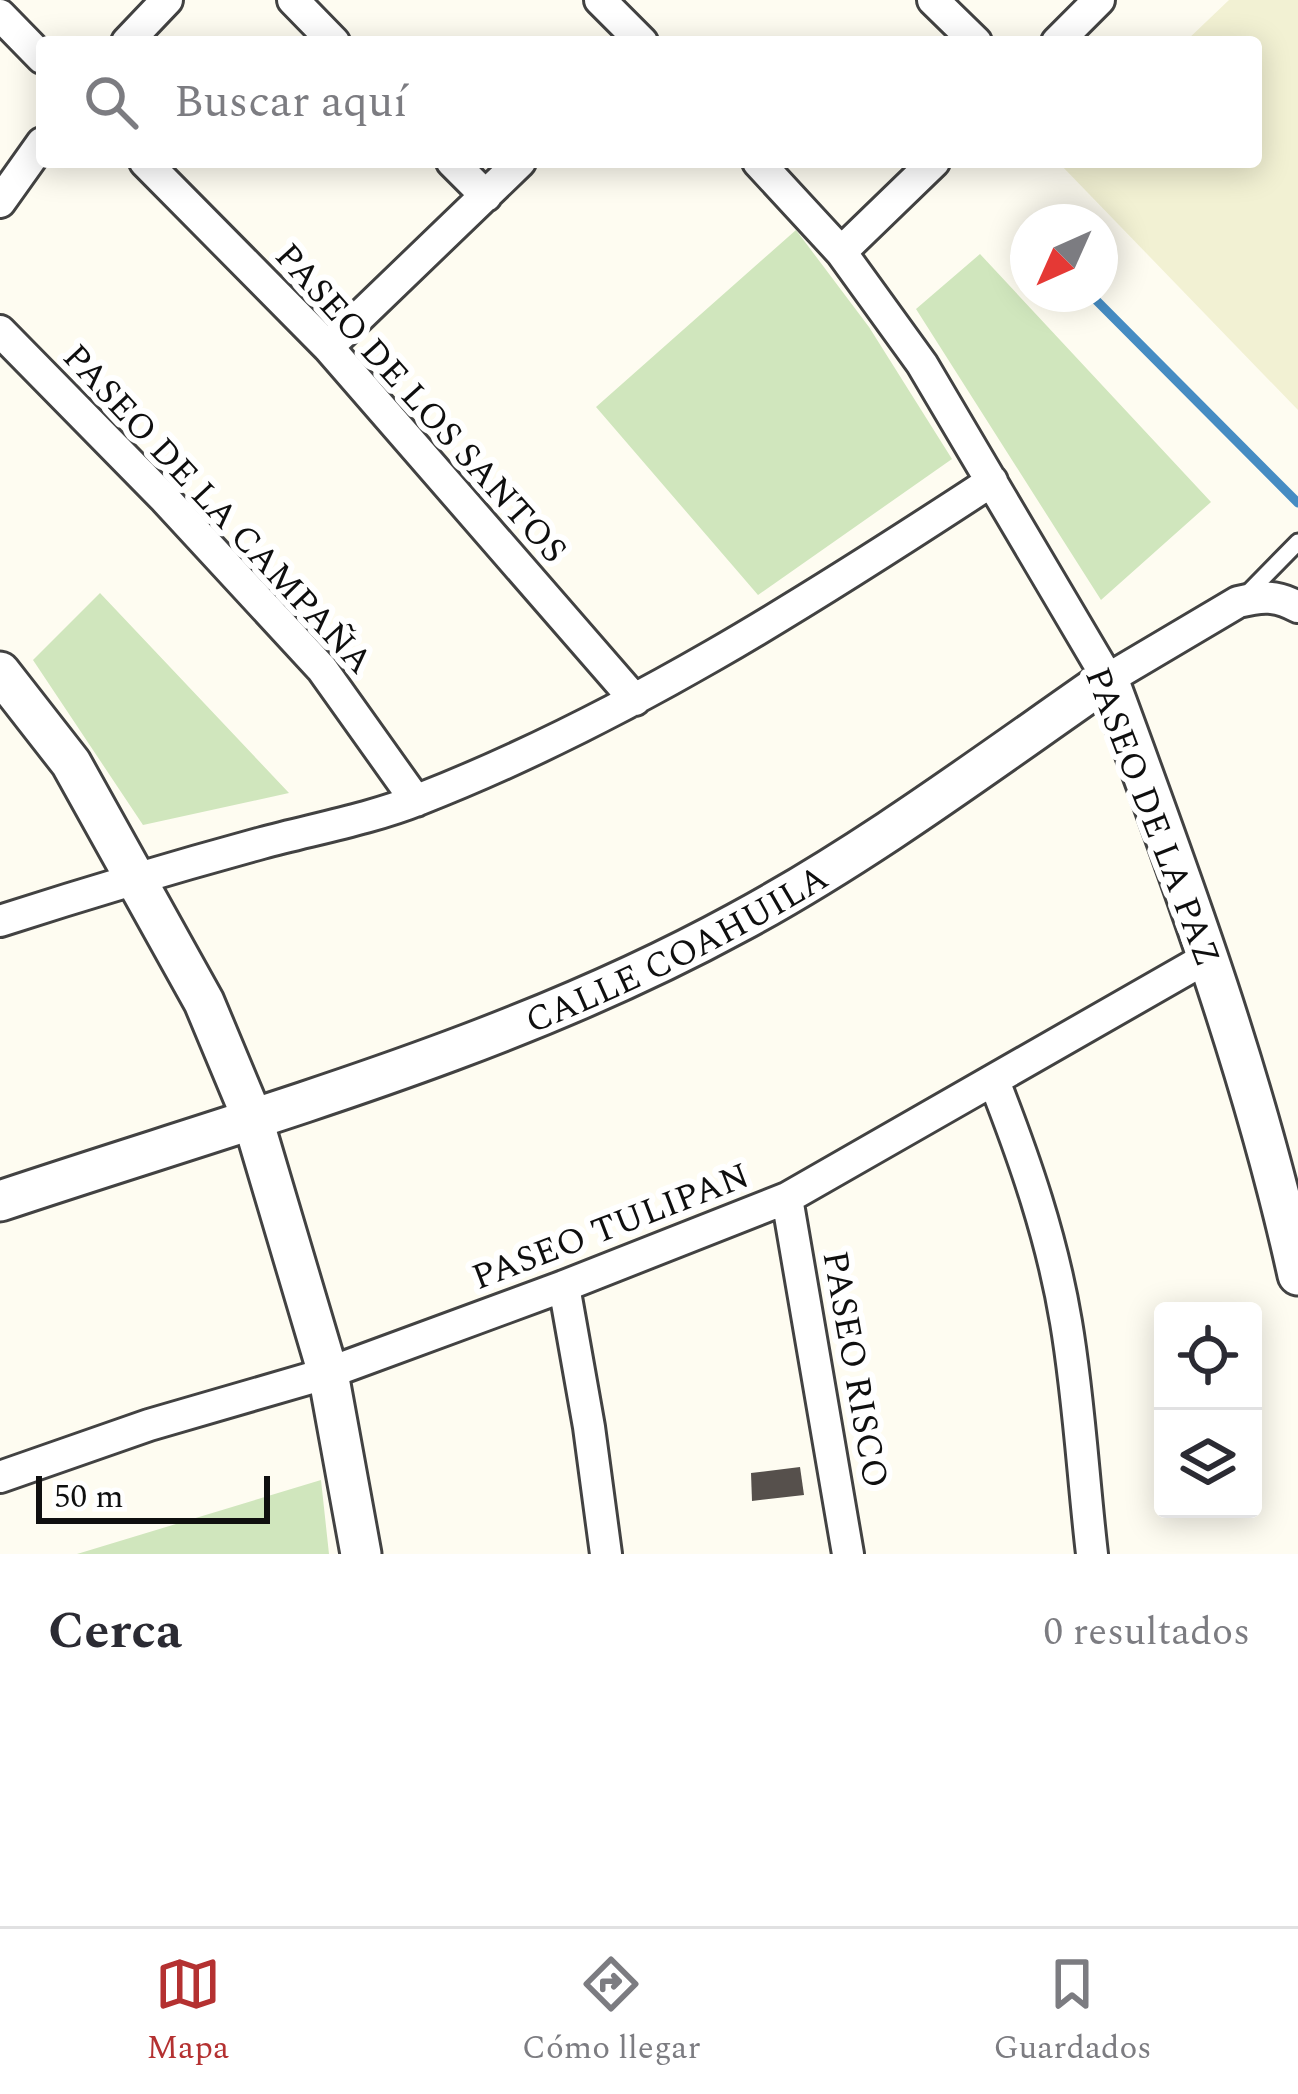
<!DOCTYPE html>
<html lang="es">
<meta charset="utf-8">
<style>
:root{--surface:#fff;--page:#f2f2f3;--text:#2b2b33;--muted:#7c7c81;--line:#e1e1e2;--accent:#b43131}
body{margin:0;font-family:Spectral,serif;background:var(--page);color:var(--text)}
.controls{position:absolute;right:36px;bottom:36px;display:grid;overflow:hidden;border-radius:12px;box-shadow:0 6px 30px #0003}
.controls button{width:108px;height:108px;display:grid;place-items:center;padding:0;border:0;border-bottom:3px solid var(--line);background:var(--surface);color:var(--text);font:60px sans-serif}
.compass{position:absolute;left:1010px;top:204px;width:108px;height:108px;border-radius:50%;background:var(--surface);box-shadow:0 6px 30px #0003;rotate:225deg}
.scale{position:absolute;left:36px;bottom:30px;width:234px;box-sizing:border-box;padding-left:12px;border:6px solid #0f0f0f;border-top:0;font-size:33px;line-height:42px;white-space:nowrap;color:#0f0f0f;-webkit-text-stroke:9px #fff;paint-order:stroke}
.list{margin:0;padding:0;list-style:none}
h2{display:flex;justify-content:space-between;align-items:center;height:156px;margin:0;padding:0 48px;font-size:51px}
h2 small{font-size:39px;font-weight:400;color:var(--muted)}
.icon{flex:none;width:66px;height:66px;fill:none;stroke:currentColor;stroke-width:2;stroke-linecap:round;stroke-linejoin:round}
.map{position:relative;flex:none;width:1298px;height:1554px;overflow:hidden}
.search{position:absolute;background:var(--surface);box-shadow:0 6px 30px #0003;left:36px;right:36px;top:36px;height:132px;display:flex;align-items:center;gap:30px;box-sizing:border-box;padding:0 42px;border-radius:12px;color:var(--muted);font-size:45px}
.sheet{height:372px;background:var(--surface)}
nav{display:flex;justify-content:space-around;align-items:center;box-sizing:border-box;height:168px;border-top:3px solid var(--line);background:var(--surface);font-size:33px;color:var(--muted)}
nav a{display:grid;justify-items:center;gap:6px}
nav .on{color:var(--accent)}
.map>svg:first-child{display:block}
</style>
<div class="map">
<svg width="1298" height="1554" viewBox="0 0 1298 1554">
<rect width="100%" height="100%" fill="#fefcf1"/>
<!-- farmland -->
<path fill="#f2f1d3" d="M1229,0H1298V410L1059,163L1256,162V42H1185Z"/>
<!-- green -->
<path fill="#d0e6bd" d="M796,230L869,327L952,459L758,595L596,407Z
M980,254L1211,502L1101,600L916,309Z
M100,593L289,793L143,825L33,660Z
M321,1480L329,1554H77Z"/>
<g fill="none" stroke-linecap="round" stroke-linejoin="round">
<!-- stream -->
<path stroke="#468cc3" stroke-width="9" d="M1090,294L1298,503"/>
</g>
<!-- building -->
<path fill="#56504c" d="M800,1467L804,1495L752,1501L751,1473Z"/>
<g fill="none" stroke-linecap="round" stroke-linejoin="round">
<!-- service casing -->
<g stroke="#424242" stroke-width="21">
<path id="service" d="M1245,596L1298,542"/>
</g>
<!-- minor casing -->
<g stroke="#424242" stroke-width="36">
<path id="minor" d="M293,0L334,42
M600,0L642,42
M933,0L976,42
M0,15L42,58
M127,42L167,0
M1057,42L1099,0
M145,162L328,347L635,700
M452,162L486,196
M758,162L841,252L922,364L1108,679L1238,602C1262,596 1276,595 1298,607
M0,202L42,143
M841,252L934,162
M0,331L165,499L322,669L416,801
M328,347L520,162
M0,921C87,893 174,867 262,843C314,829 370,819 420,799C624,719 809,601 992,481
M994,1081C1025,1160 1052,1238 1066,1322C1079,1398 1083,1477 1092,1554
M787,1198L848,1554
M564,1286L589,1427L606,1554
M0,1477L149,1425L328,1373L564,1286L787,1198L1210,956"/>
</g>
<!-- tertiary casing -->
<g stroke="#424242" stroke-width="45">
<g id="tertiary">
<path d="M0,672L71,763L204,1002L252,1117L328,1373L361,1554"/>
<path id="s1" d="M0,1201C248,1118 506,1049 737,923C867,853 987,763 1108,679C1180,875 1253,1070 1298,1275"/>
</g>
</g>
<!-- service -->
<use href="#service" stroke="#fff" stroke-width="15"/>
<!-- minor -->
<use href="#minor" stroke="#fff" stroke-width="30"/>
<!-- tertiary -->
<use href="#tertiary" stroke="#fff" stroke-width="39"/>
</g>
<g text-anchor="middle" stroke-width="12" stroke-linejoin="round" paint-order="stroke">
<!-- street labels -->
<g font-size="36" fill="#0f0f0f" stroke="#fff">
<text transform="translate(422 402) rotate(48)" y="13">PASEO DE LOS SANTOS</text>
<text transform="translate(219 508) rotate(47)" y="13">PASEO DE LA CAMPAÑA</text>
<text transform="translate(1154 816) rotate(69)" y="13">PASEO DE LA PAZ</text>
<text dy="13" stroke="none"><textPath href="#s1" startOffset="723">CALLE COAHUILA</textPath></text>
<text transform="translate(610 1225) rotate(-21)" y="13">PASEO TULIPAN</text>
<text transform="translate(857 1369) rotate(80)" y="13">PASEO RISCO</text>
</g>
</g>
</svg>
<div class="controls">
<button><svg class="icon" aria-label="locate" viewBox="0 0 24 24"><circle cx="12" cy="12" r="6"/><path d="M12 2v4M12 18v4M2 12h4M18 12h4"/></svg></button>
<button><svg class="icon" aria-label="layers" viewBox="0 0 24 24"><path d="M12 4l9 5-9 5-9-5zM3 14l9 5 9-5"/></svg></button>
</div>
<svg class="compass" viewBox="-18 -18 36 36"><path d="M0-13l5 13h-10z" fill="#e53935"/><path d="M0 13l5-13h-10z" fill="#7c7c81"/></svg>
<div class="scale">50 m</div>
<div class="search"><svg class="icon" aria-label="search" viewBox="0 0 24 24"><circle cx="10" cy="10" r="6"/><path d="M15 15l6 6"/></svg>Buscar aquí</div>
</div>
<section class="sheet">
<h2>Cerca<small>0 resultados</small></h2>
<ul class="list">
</ul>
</section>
<nav>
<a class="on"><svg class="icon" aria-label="map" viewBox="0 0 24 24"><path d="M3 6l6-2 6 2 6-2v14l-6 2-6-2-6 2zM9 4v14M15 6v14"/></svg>Mapa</a>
<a><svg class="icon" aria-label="directions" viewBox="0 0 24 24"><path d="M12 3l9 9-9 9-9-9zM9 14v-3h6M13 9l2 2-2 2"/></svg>Cómo llegar</a>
<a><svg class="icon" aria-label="saved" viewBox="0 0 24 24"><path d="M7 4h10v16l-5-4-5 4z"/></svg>Guardados</a>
</nav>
